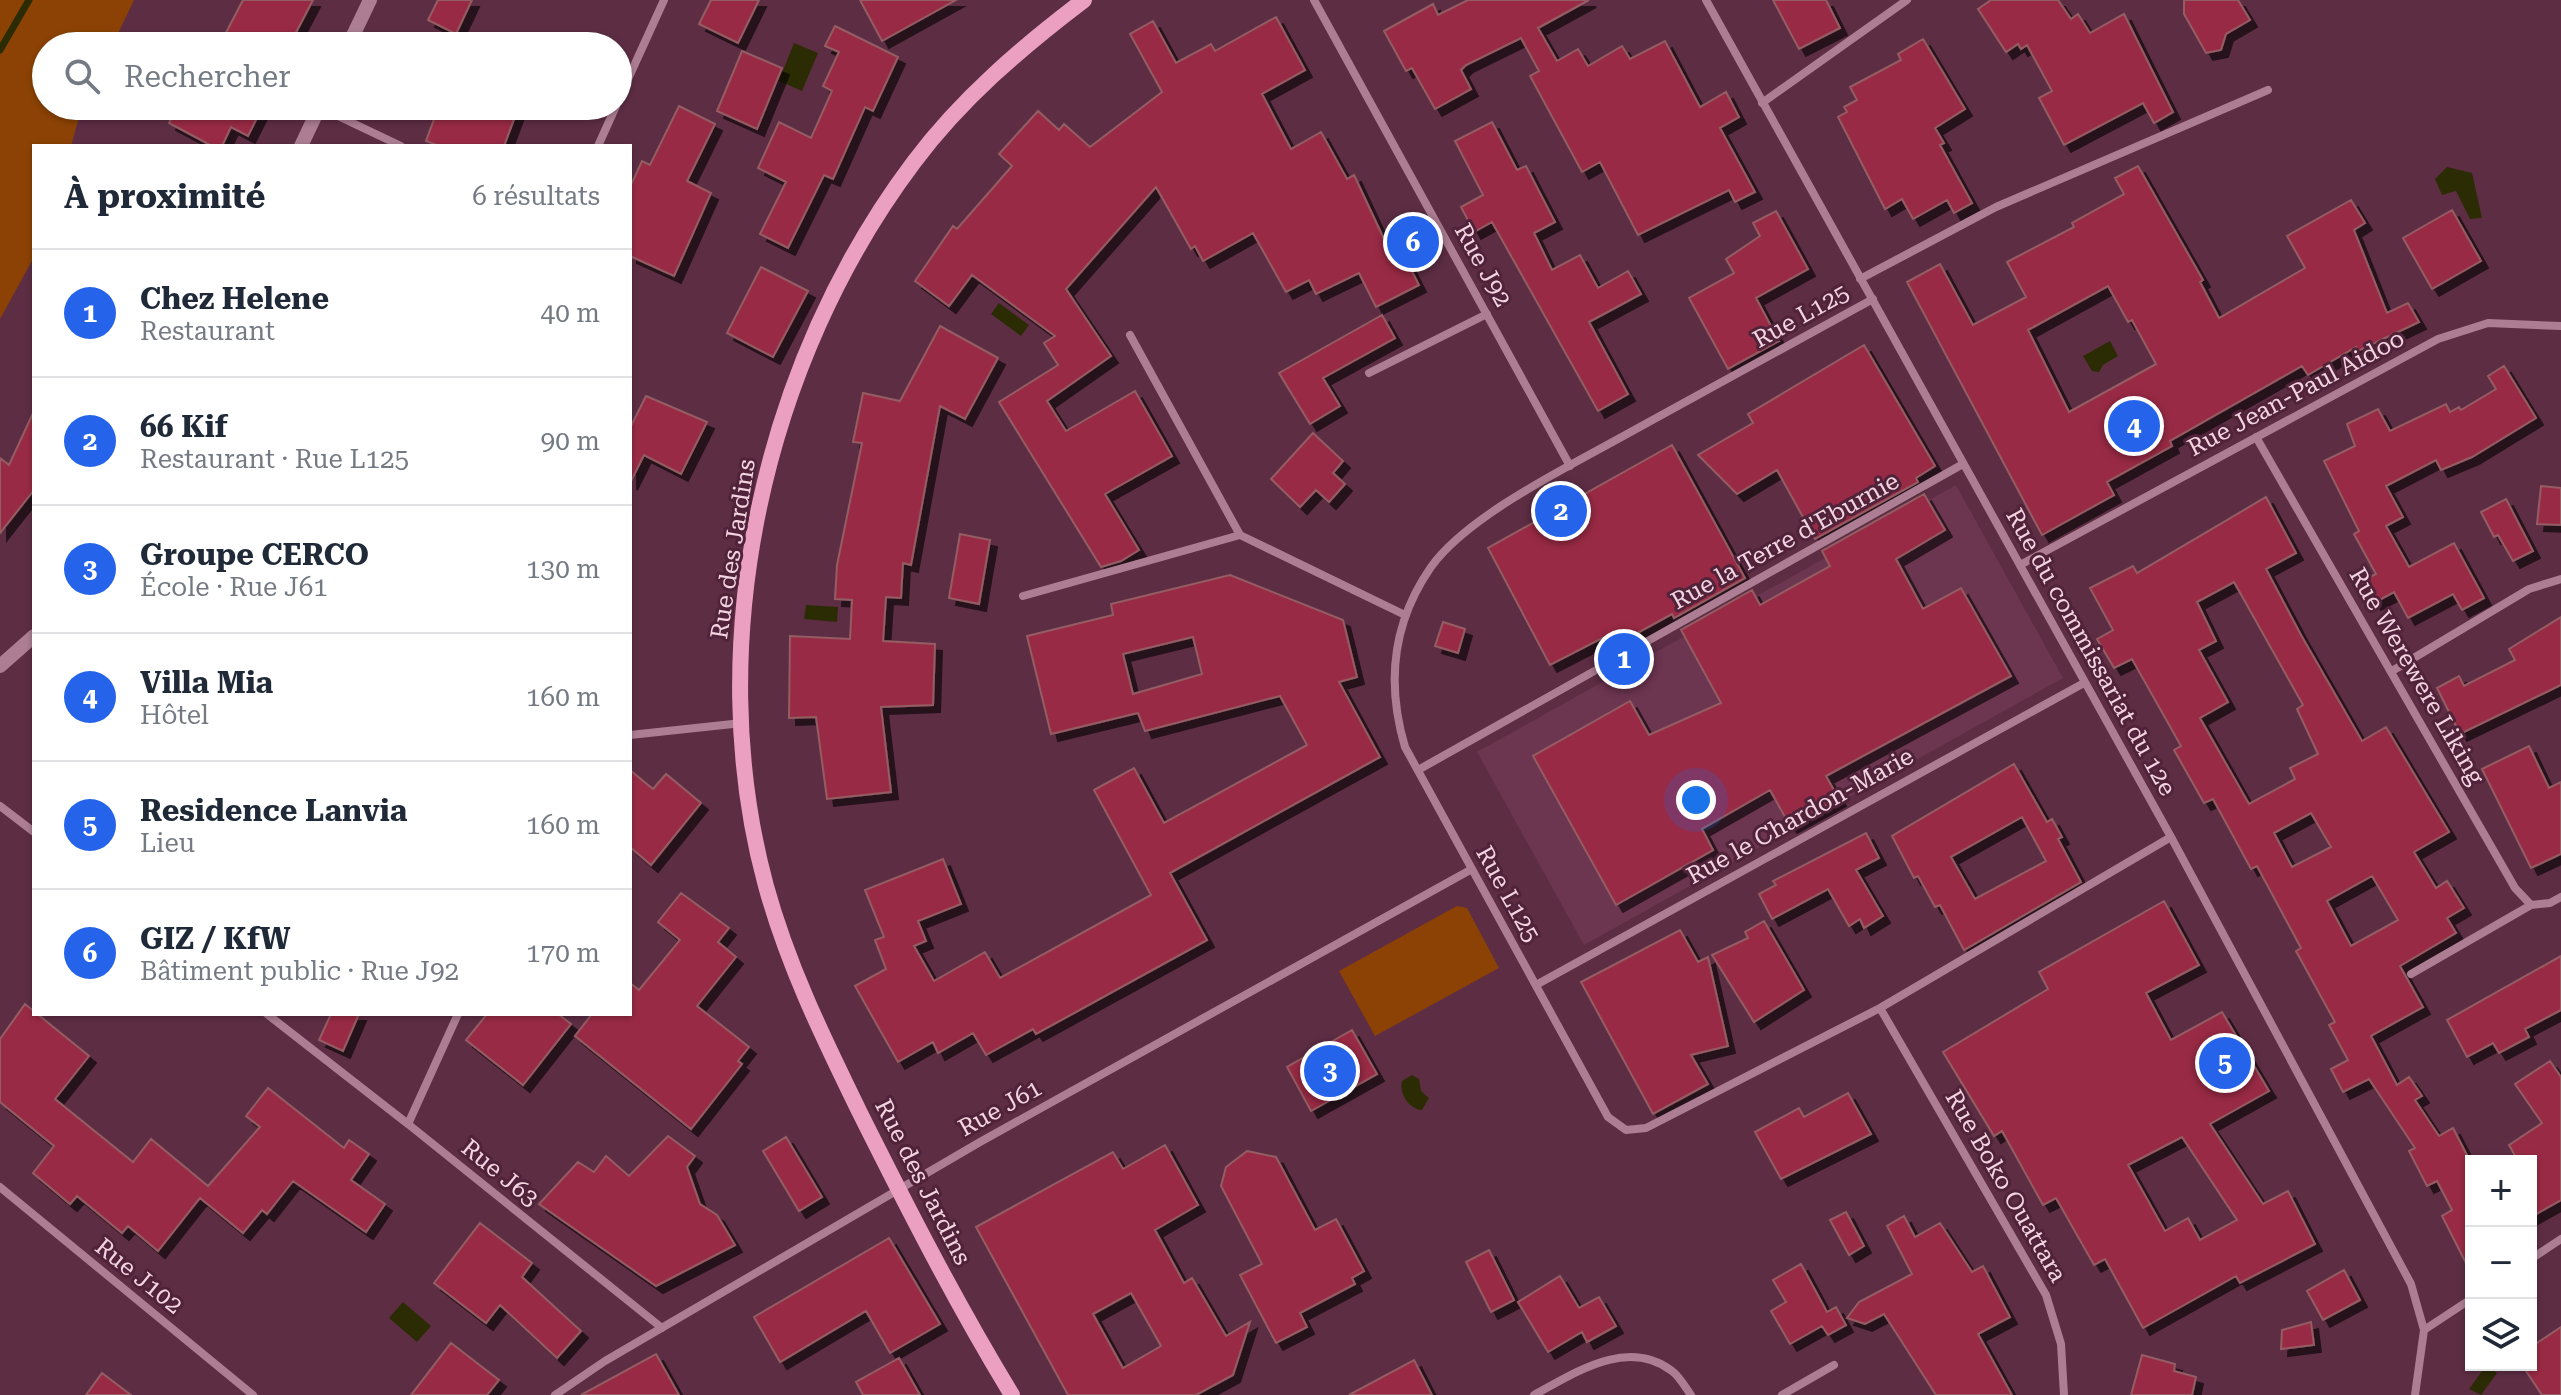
<!DOCTYPE html>
<html lang="fr">
<meta charset="utf-8">
<style>
:root{--surface:#fff;--page:#f2f2f3;--text:#1f2937;--muted:#747a83;--line:#e0e1e3;--accent:#2563eb}
body{margin:0;font-family:"Roboto Serif",serif;background:var(--page);color:var(--text)}
.controls{position:absolute;right:24px;bottom:24px;display:grid;overflow:hidden;border-radius:0px;box-shadow:0 2px 6px #0004}
.controls button{width:72px;height:72px;display:grid;place-items:center;padding:0;border:0;border-bottom:2px solid var(--line);background:var(--surface);color:var(--text);font:40px sans-serif}
.you{position:absolute;left:1696px;top:800px;width:28px;height:28px;margin:-20px;border:6px solid #fff;border-radius:50%;background:#1a73e8;box-shadow:0 0 0 12px #1a73e833}
.badge{display:grid;place-items:center;width:52px;height:52px;border-radius:50%;background:var(--accent);color:#fff;font-size:26px;font-weight:700}
.pin{position:absolute;translate:-50% -50%;border:4px solid #fff;box-shadow:0 2px 8px #0006}
.list{margin:0;padding:0;list-style:none}
h2{display:flex;justify-content:space-between;align-items:center;height:104px;margin:0;padding:0 32px;font-size:34px}
h2 small{font-size:26px;font-weight:400;color:var(--muted)}
.list li{display:grid;grid-template-columns:52px 1fr auto;gap:24px;align-items:center;box-sizing:border-box;height:128px;padding:0 32px;border-top:2px solid var(--line)}
.list b{display:block;font-size:30px;white-space:nowrap}
.list p{margin:0;font-size:26px;white-space:nowrap;color:var(--muted)}
.list em{font-size:26px;font-style:normal;color:var(--muted)}
.icon{flex:none;width:44px;height:44px;fill:none;stroke:currentColor;stroke-width:2;stroke-linecap:round;stroke-linejoin:round}
.map{position:relative;flex:none;width:2561px;height:1395px;overflow:hidden}
.search{position:absolute;background:var(--surface);box-shadow:0 2px 6px #0004;left:32px;top:32px;width:600px;height:88px;display:flex;align-items:center;gap:20px;box-sizing:border-box;padding:0 28px;border-radius:44px;color:var(--muted);font-size:30px}
.panel{position:absolute;background:var(--surface);box-shadow:0 2px 6px #0004;left:32px;top:144px;width:600px;height:872px;border-radius:0px}
.map>svg:first-child{display:block}
</style>
<div class="map">
<svg width="2561" height="1395" viewBox="0 0 2561 1395">
<defs>
<filter id="shadow"><feDropShadow dx="7" dy="7" stdDeviation="0" flood-color="#0009"/></filter>
</defs>
<rect width="100%" height="100%" fill="#5d2d44"/>
<!-- built -->
<path fill="#6c3550" d="M1956,485L2063,678L1584,945L1477,752Z"/>
<!-- green -->
<path fill="#8c4204" d="M0,0H134L112,46H46V106H82L71,146H34V257L0,319Z
M1457,906L1467,908L1499,968L1375,1036L1339,971Z"/>
<!-- water -->
<path fill="#2b2c04" d="M794,43L818,53L802,91L779,81Z
M2447,167L2472,173L2482,218L2470,219L2456,191L2442,195L2435,179Z
M999,303L1029,325L1021,336L991,314Z
M2110,341L2118,356L2103,365L2099,372L2092,371L2083,356Z
M806,605L838,607L837,622L804,619Z
M1412,1075L1419,1079L1421,1091L1429,1098L1422,1110C1409,1109 1399,1094 1402,1081Z
M403,1302L431,1326L417,1342L389,1318Z
M2486,1366L2497,1373L2481,1395L2469,1389Z"/>
<g fill="none" stroke-linecap="round" stroke-linejoin="round">
<!-- stream -->
<path stroke="#2b2c04" stroke-width="7" d="M0,50L29,0"/>
</g>
<!-- building -->
<path fill="#992c45" stroke="#945c63" stroke-width="2" fill-rule="evenodd" filter="url(#shadow)" d="M243,0H313L289,46H219Z
M438,0H472L456,34L428,20Z
M711,0H759L738,43L699,24Z
M860,0H956L882,41Z
M1468,0H1589L1538,28L1557,61L1578,49L1588,66L1622,46L1630,59L1665,41L1700,107L1726,92L1739,117L1720,128L1755,192L1735,202L1729,190L1638,235L1600,162L1582,172L1530,76L1539,71L1521,38L1466,65L1461,70L1471,89L1435,109L1412,68L1406,71L1384,31L1433,4L1438,15Z
M1773,0H1826L1840,28L1799,49Z
M1991,0H2058L2071,19L2078,14L2090,33L2124,14L2173,112L2154,123L2143,103L2064,145L2039,98L2052,91L2027,45L2021,49L2018,44L2006,52L1978,9Z
M2184,0H2238L2250,20L2226,34L2221,50L2206,53L2184,14Z
M1276,17L1305,70L1262,94L1291,149L1321,132L1347,179L1354,175L1384,239L1393,234L1419,285L1376,307L1359,273L1316,294L1309,280L1286,292L1253,233L1203,261L1195,246L1191,249L1156,187L1066,289L1111,356L1047,401L1066,431L1135,391L1172,456L1105,494L1139,550L1121,561L1101,567L999,402L1058,365L1044,343L1055,336L972,275L949,306L915,281L953,226L957,229L1012,166L999,154L1038,111L1059,130L1064,124L1090,147L1162,92L1130,34L1153,21L1176,63L1211,44L1215,51Z
M835,26L898,57L873,111L865,107L833,179L824,175L788,248L760,234L786,182L758,168L779,122L811,138L832,91L823,86L839,52L825,46Z
M1923,39L1965,109L1935,128L1944,143L1940,145L1972,203L1954,213L1947,200L1913,219L1902,199L1885,209L1838,117L1847,112L1844,107L1857,100L1850,87L1901,60L1898,54Z
M742,51L782,68L757,129L717,111Z
M177,106H250L260,112L248,136L231,127L222,146H212L169,123Z
M439,106H519L504,146H439L426,141Z
M679,106L715,124L687,181L711,193L674,276L630,256V187L642,161L650,165Z
M1492,122L1517,170L1526,166L1555,222L1534,233L1552,270L1580,255L1598,288L1628,271L1641,294L1589,322L1628,394L1598,411L1492,222L1474,232L1461,207L1483,195L1455,141Z
M2138,166L2203,280L2200,282L2219,318L2305,268L2287,236L2351,200L2365,223L2354,230L2387,313L2408,303L2419,322L2358,351L2356,347L2308,375L2302,366L2170,441L2172,446L2107,482L2114,495L2042,535L1907,282L1940,264L1973,325L2026,297L2007,262L2074,227L2072,223L2124,194L2115,178ZM2108,286L2128,322L2132,320L2156,364L2069,412L2028,330Z
M2452,210L2481,261L2432,289L2403,238Z
M1776,211L1808,269L1756,298L1779,341L1728,369L1689,298L1734,273L1726,259L1760,236L1753,223Z
M761,267L808,291L773,357L727,333Z
M1382,315L1395,338L1323,378L1340,406L1310,424L1279,373Z
M940,326L998,358L965,419L940,406L911,565L903,563L901,598L886,597L883,641L935,644L933,705L881,707L891,792L827,799L816,717L789,718L790,636L850,639L852,600L835,599L837,565L862,443L853,442L863,393L900,401Z
M1864,345L1935,466L1916,478L1918,482L1815,539L1777,470L1737,494L1698,455L1753,423L1748,414Z
M2504,366L2536,418L2472,457L2441,470L2436,460L2386,486L2403,517L2386,526L2409,567L2454,543L2484,598L2462,610L2453,594L2408,618L2394,592L2374,603L2362,581L2376,574L2354,534L2359,531L2324,461L2355,446L2347,424L2378,409L2390,431L2446,404L2450,412L2459,407L2461,410L2496,389L2488,376Z
M646,396L707,422L681,474L644,455L630,483V428Z
M34,411V490L0,533V458L9,465Z
M1313,433L1343,461L1333,473L1345,484L1329,502L1316,490L1300,507L1271,479Z
M1672,445L1745,578L1674,618L1672,614L1614,646L1608,635L1550,665L1488,548Z
M2541,486L2561,488V525L2537,524Z
M1924,494L1945,530L1896,559L1923,609L1961,588L2011,676L1826,776L1839,799L1790,826L1770,790L1702,829L1713,850L1616,905L1533,756L1630,701L1649,735L1721,703L1681,630L1752,590L1760,605L1830,566L1822,551Z
M2266,497L2296,553L2266,569L2301,635L2362,741L2386,727L2449,832L2414,852L2436,888L2447,881L2464,908L2447,918L2456,933L2400,966L2423,1007L2371,1036L2397,1085L2409,1077L2422,1096L2415,1100L2439,1136L2453,1128L2471,1163V1273L2442,1216L2452,1210L2437,1181L2427,1186L2409,1151L2415,1148L2369,1079L2343,1092L2331,1069L2348,1060L2329,1025L2335,1022L2296,951L2301,948L2257,866L2251,869L2213,799L2204,803L2174,750L2181,746L2132,659L2114,668L2097,639L2113,630L2090,588L2133,566L2137,573ZM2234,582L2303,705L2297,709L2318,754L2290,768L2295,779L2249,804L2200,718L2228,702L2199,650L2216,641L2197,602ZM2311,813L2331,847L2292,867L2274,833ZM2372,876L2398,920L2351,946L2327,901Z
M2506,499L2533,551L2513,561L2498,535L2494,537L2481,512Z
M960,534L990,540L979,604L949,598Z
M1230,575L1343,620L1357,677L1339,682L1380,757L1170,873L1207,940L1036,1034L1033,1029L986,1055L973,1033L938,1053L933,1042L898,1062L855,986L886,969L875,940L884,937L865,890L943,859L961,904L918,921L926,941L914,946L934,981L985,952L1000,978L1151,895L1094,790L1134,768L1164,823L1307,745L1280,696L1145,731L1138,713L1051,734L1027,636L1113,615L1111,604ZM1193,637L1202,674L1133,694L1123,654Z
M2561,617V685L2460,734L2437,688L2459,676L2464,686L2515,660L2509,649Z
M1443,622L1465,629L1458,653L1435,646Z
M2529,746L2549,788L2561,782V854L2531,868L2482,769Z
M2014,764L2047,822L2052,819L2062,837L2058,839L2081,882L1964,950L1940,905L1935,907L1918,876L1914,878L1892,836ZM2022,817L2046,861L1975,899L1951,857Z
M630,770L653,789L666,774L701,803L651,865L630,847Z
M1866,833L1879,858L1856,870L1883,916L1864,928L1860,919L1849,926L1828,889L1772,919L1759,894L1776,885L1773,881Z
M681,893L729,928L718,942L736,957L697,1006L749,1047L738,1061L742,1064L691,1129L575,1036L592,1014H630V983L639,990L680,940L658,922Z
M2164,901L2199,965L2146,993L2171,1040L2222,1012L2269,1091L2210,1124L2263,1204L2288,1191L2315,1244L2240,1283L2236,1276L2143,1328L2105,1259L2094,1265L2056,1198L2043,1205L2002,1131L1994,1136L1943,1052L2048,989L2039,972ZM2182,1137L2237,1220L2200,1240L2188,1218L2165,1231L2128,1165Z
M1764,921L1804,990L1754,1022L1712,955L1748,938L1745,932Z
M1680,930L1698,962L1708,957L1728,1046L1691,1055L1708,1084L1653,1114L1581,982Z
M2561,956V1010L2525,1029L2529,1037L2499,1053L2493,1043L2467,1057L2447,1020Z
M25,1004L89,1056L55,1099L133,1162L151,1139L208,1186L260,1127L246,1116L268,1088L344,1148L349,1140L369,1154L351,1180L385,1204L366,1232L293,1181L267,1214L262,1210L243,1233L200,1198L158,1251L128,1226L122,1233L77,1196L70,1204L33,1173L54,1146L0,1102V1039Z
M331,1014H359L343,1051L319,1040Z
M487,1014H558L571,1024L523,1085L466,1040Z
M1352,1030L1377,1074L1311,1111L1287,1067Z
M2550,1061L2561,1077V1200L2531,1217V1161H2518L2509,1145L2542,1123L2515,1084Z
M1848,1093L1871,1134L1781,1179L1755,1132L1799,1108L1804,1117Z
M668,1136L695,1156L687,1167L700,1204L717,1215L735,1245L656,1286L539,1204L578,1162L594,1172L606,1156L629,1176Z
M786,1137L822,1197L799,1211L763,1151Z
M1165,1145L1198,1205L1155,1230L1184,1283L1192,1278L1226,1336L1250,1322L1233,1375L1196,1395H1068L976,1227L1113,1152L1123,1169ZM1131,1293L1161,1346L1123,1368L1093,1314Z
M1247,1151L1276,1157L1315,1230L1336,1219L1364,1271L1352,1278L1355,1284L1300,1313L1307,1327L1276,1343L1240,1275L1262,1264L1221,1186L1226,1167Z
M1846,1212L1864,1246L1849,1255L1830,1220Z
M1904,1216L1915,1237L1940,1223L1972,1272L1983,1266L2010,1317L1978,1334L2012,1395H1936L1884,1314L1865,1324L1847,1318L1859,1302L1912,1274L1887,1226Z
M480,1223L532,1263L522,1277L581,1331L557,1358L500,1305L486,1323L434,1283Z
M889,1238L940,1324L890,1353L866,1311L780,1362L754,1317Z
M1489,1250L1514,1300L1491,1312L1466,1262Z
M1801,1264L1827,1312L1836,1307L1846,1325L1828,1335L1822,1326L1790,1344L1771,1311L1786,1302L1773,1280Z
M2344,1270L2360,1300L2323,1320L2307,1291Z
M1560,1276L1579,1308L1599,1297L1616,1326L1587,1342L1582,1332L1548,1352L1518,1302Z
M2311,1322L2314,1345L2281,1349L2282,1330Z
M2561,1327V1395H2542L2522,1365H2531V1347Z
M451,1343L499,1380L487,1395H411Z
M656,1354L679,1395H581Z
M2142,1355L2175,1364L2174,1371L2196,1377L2192,1395H2131Z
M899,1358L920,1395H863L856,1382Z
M1414,1360L1432,1395H1349Z
M102,1373L131,1395H86Z"/>
<g fill="none" stroke-linecap="round" stroke-linejoin="round">
<!-- minor -->
<path stroke="#ad7e93" stroke-width="8" d="M1314,0L1570,466
M1706,0L2171,837L2411,1284L2424,1330L2415,1395
M618,101L664,0
M1762,103L1907,0
M319,107L401,146
M598,146L616,106
M1860,279L1996,207L2268,90
M1873,299C1791,344 1709,389 1627,434C1570,466 1468,515 1431,567C1392,623 1386,683 1405,747L1608,1117L1626,1130L1646,1128L1880,1008L2171,837
M1130,335L1240,535L1405,615
M1369,373L1487,314
M2256,437L2515,888L2531,905L2550,903L2561,897
M2020,565L2438,339L2488,323L2561,326
M1023,596L1240,535
M2392,671L2529,589L2561,579
M630,735L742,723
M1418,770L1963,464
M0,806L34,832
M2411,974L2531,905
M1536,985L2084,683
M1880,1008L2046,1295L2061,1344L2064,1395
M267,1014L408,1124
M458,1014L408,1124L662,1328
M0,1187L253,1395
M2531,1259L2561,1239
M2424,1330L2471,1299
M555,1395L605,1361L980,1142L1472,869
M1534,1395C1575,1373 1627,1337 1672,1371C1679,1376 1686,1388 1691,1395
M1782,1395L1834,1365"/>
<!-- tertiary -->
<path stroke="#ad7e93" stroke-width="14" d="M348,46L370,0
M301,146L320,106
M0,666L34,636"/>
<!-- secondary -->
<path stroke="#eba0c1" stroke-width="16" d="M1012,1395C956,1303 907,1207 859,1111C823,1037 788,966 766,886C700,644 764,361 914,162C961,99 1022,47 1084,0"/>
</g>
<g text-anchor="middle" stroke-width="6" stroke-linejoin="round" paint-order="stroke">
<!-- street labels -->
<g font-size="24" fill="#f3d5e1" stroke="#51233a">
<text transform="translate(1483 265) rotate(61)" y="8">Rue J92</text>
<text transform="translate(1801 316) rotate(-29)" y="8">Rue L125</text>
<text transform="translate(2296 393) rotate(-28)" y="8">Rue Jean-Paul Aidoo</text>
<text transform="translate(1785 541) rotate(-29)" y="8">Rue la Terre d'Eburnie</text>
<text transform="translate(733 549) rotate(-81)" y="8">Rue des Jardins</text>
<text transform="translate(2091 652) rotate(61)" y="8">Rue du commissariat du 12e</text>
<text transform="translate(2417 676) rotate(60)" y="8">Rue Werewere Liking</text>
<text transform="translate(1800 816) rotate(-29)" y="8">Rue le Chardon-Marie</text>
<text transform="translate(1508 894) rotate(61)" y="8">Rue L125</text>
<text transform="translate(1000 1108) rotate(-29)" y="8">Rue J61</text>
<text transform="translate(500 1173) rotate(39)" y="8">Rue J63</text>
<text transform="translate(923 1182) rotate(63)" y="8">Rue des Jardins</text>
<text transform="translate(2006 1186) rotate(60)" y="8">Rue Boko Ouattara</text>
<text transform="translate(139 1276) rotate(39)" y="8">Rue J102</text>
</g>
</g>
</svg>
<div class="controls">
<button>+</button>
<button>−</button>
<button><svg class="icon" aria-label="layers" viewBox="0 0 24 24"><path d="M12 4l9 5-9 5-9-5zM3 14l9 5 9-5"/></svg></button>
</div>
<div class="you"></div>
<div class="pin badge" style="left:1624px;top:659px">1</div>
<div class="pin badge" style="left:1561px;top:511px">2</div>
<div class="pin badge" style="left:1330px;top:1071px">3</div>
<div class="pin badge" style="left:2134px;top:426px">4</div>
<div class="pin badge" style="left:2225px;top:1063px">5</div>
<div class="pin badge" style="left:1413px;top:242px">6</div>
<div class="search"><svg class="icon" aria-label="search" viewBox="0 0 24 24"><circle cx="10" cy="10" r="6"/><path d="M15 15l6 6"/></svg>Rechercher</div>
<section class="panel">
<h2>À proximité<small>6 résultats</small></h2>
<ul class="list">
<li><span class="badge">1</span><div><b>Chez Helene</b><p>Restaurant</p></div><em>40 m</em></li>
<li><span class="badge">2</span><div><b>66 Kif</b><p>Restaurant · Rue L125</p></div><em>90 m</em></li>
<li><span class="badge">3</span><div><b>Groupe CERCO</b><p>École · Rue J61</p></div><em>130 m</em></li>
<li><span class="badge">4</span><div><b>Villa Mia</b><p>Hôtel</p></div><em>160 m</em></li>
<li><span class="badge">5</span><div><b>Residence Lanvia</b><p>Lieu</p></div><em>160 m</em></li>
<li><span class="badge">6</span><div><b>GIZ / KfW</b><p>Bâtiment public · Rue J92</p></div><em>170 m</em></li>
</ul>
</section>
</div>
